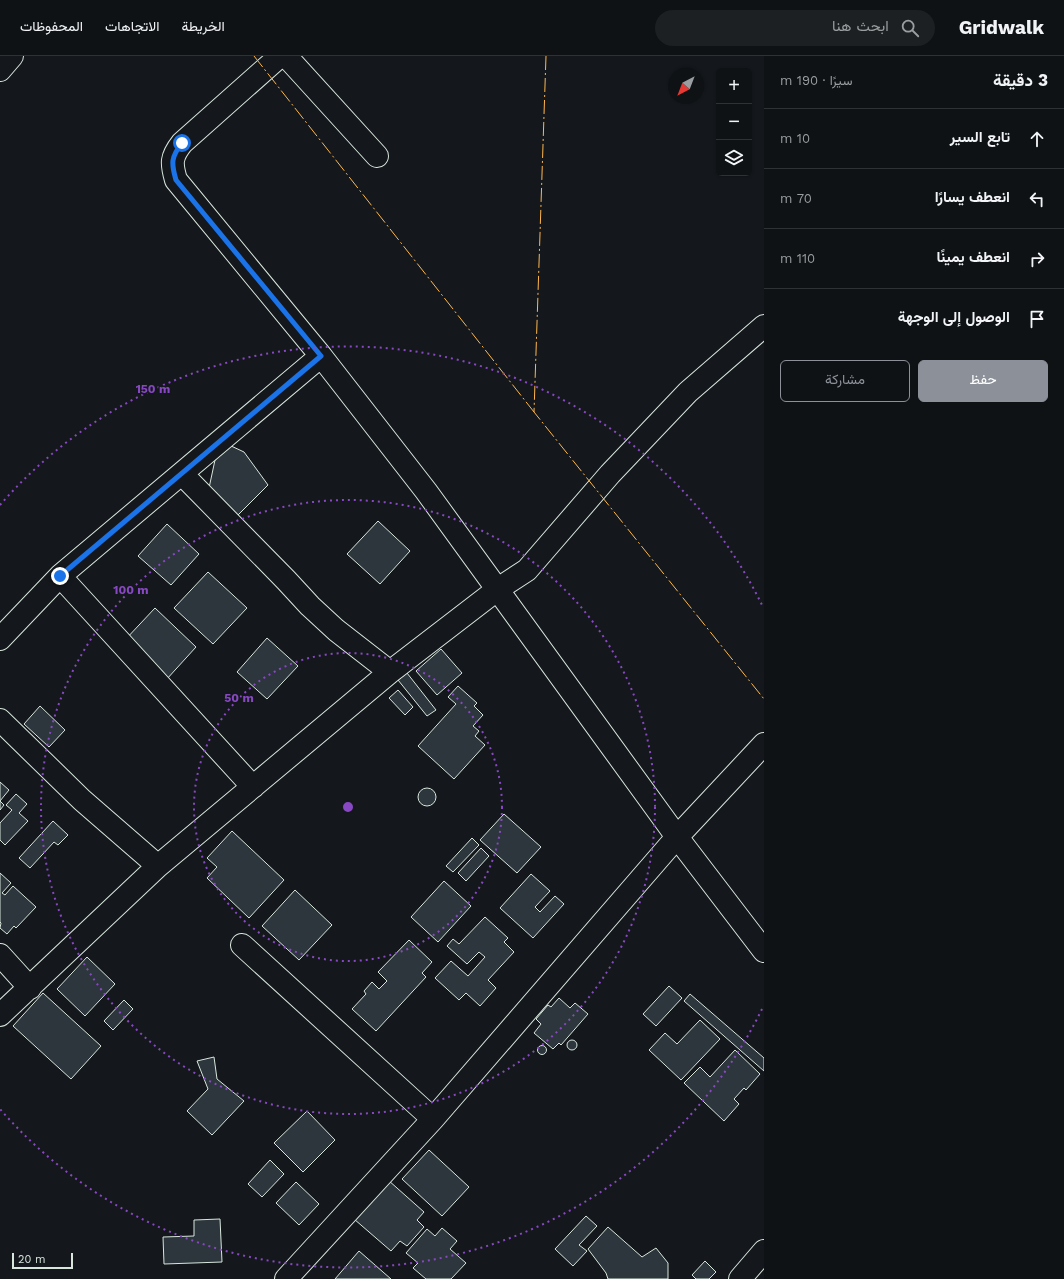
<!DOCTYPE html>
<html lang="ar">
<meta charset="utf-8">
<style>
:root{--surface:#0f1215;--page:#1d2022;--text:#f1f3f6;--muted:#9b9ea0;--line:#2f3234;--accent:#8c9099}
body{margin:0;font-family:"Work Sans",Vazirmatn,sans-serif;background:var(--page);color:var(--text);direction:rtl}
.controls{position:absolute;right:12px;top:12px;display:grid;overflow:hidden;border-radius:6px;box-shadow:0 1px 3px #0004}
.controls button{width:36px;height:36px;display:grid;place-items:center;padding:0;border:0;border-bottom:1px solid var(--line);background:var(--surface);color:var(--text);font:20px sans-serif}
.compass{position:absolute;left:668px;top:12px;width:36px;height:36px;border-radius:50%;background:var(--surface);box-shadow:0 1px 3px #0004;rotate:222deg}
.scale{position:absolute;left:12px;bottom:10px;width:61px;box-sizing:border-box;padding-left:4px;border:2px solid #d8e6dc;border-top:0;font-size:11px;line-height:14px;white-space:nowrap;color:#d8e6dc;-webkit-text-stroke:3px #14181c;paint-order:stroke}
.stop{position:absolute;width:12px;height:12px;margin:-9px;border:3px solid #1a73e8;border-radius:50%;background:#fff}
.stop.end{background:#1a73e8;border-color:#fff;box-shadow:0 1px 4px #0008}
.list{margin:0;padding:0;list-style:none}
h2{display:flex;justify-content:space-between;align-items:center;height:52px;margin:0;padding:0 16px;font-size:17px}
h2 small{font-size:13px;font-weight:400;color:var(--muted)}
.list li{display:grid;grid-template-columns:26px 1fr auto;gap:12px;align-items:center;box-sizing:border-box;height:60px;padding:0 16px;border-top:1px solid var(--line)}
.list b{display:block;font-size:15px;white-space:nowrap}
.list em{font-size:13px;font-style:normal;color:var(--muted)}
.actions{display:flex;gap:8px;padding:12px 16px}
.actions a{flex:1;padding:9px 0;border:1px solid var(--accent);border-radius:6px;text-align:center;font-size:14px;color:var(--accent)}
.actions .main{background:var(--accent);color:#fff}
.icon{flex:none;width:22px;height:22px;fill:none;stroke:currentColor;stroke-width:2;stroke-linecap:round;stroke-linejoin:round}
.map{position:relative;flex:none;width:764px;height:1223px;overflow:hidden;direction:ltr}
header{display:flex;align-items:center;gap:24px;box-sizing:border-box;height:56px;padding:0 20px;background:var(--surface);border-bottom:1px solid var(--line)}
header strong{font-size:19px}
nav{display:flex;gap:22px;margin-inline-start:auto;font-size:14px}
.search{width:280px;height:36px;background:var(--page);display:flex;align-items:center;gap:10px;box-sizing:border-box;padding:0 14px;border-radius:22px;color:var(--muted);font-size:15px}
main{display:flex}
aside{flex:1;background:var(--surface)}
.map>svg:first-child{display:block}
</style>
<header>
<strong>Gridwalk</strong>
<div class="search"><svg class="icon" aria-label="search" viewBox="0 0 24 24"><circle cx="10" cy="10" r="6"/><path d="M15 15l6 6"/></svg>ابحث هنا</div>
<nav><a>الخريطة</a><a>الاتجاهات</a><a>المحفوظات</a></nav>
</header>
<main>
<aside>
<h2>3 دقيقة<small>سيرًا · 190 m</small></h2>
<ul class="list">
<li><svg class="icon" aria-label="ahead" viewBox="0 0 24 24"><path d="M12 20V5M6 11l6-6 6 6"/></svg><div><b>تابع السير</b></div><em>10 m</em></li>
<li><svg class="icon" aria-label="left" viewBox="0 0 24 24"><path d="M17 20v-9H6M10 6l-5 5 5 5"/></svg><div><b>انعطف يسارًا</b></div><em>70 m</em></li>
<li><svg class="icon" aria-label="right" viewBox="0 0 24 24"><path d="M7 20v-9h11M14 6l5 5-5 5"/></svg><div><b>انعطف يمينًا</b></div><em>110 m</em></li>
<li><svg class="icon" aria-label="arrive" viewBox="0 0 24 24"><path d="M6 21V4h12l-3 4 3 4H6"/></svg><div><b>الوصول إلى الوجهة</b></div></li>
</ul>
<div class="actions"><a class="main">حفظ</a><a>مشاركة</a></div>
</aside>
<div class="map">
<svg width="764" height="1223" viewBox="0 0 764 1223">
<rect width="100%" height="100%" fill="#14181c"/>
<!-- building -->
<path fill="#2c363c" stroke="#d8e6dc" d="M229,389L244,396L268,429L236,461L209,432L215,404Z
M378,465L410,495L380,528L347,498Z
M167,468L199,498L171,529L138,500Z
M208,516L247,552L213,588L174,552Z
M155,552L196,591L166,624L124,585Z
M267,582L298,610L267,643L237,616Z
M441,593L462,617L437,639L416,615Z
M407,617L436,654L427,660L398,624Z
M458,630L477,647L474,650L483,659L473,670L479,675L475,680L485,689L454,723L418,690L456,648L448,641Z
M398,634L413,651L405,659L389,642Z
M40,650L65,674L49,691L24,668Z
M0,726L9,734L0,745Z
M418 741a9 9 0 1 1 18 0a9 9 0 1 1-18 0Z
M16,738L27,748L19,757L28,765L5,789L0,784V767L12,754L6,749Z
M0,745L4,749L0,754Z
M504,758L541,791L517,817L480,784Z
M53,765L68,779L58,789L54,786L30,812L19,802Z
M232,775L284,824L249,862L207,822L217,811L207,802Z
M472,782L479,789L453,816L446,810Z
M481,792L489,800L466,825L458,817Z
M0,817L11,827L2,837L5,839L13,830L36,851L16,872L14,870L7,878L0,872L1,867L0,866Z
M531,818L550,835L535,851L540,856L555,840L564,848L533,882L500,852Z
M444,825L471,850L438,886L411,861Z
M295,834L332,869L299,904L262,870Z
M485,861L508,882L504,886L514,896L488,924L496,932L480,950L466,937L459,944L435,922L451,905L468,920L485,901L479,896L467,908L447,890L453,883L459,888Z
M409,884L432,906L422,917L426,921L376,975L352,953L366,938L364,935L372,926L379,933L387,925L378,916Z
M87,901L115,928L85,960L57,933Z
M669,930L682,942L656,970L643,958Z
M43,937L101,990L71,1023L13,970Z
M690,938L764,1002V1015L684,945Z
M559,942L570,952L575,947L588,958L561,989L559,987L553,993L534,977L541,968L536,963L548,949L551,951Z
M124,944L133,953L113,974L104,965Z
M700,964L720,983L681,1024L649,994L665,977L677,988Z
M567 989a5 5 0 1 1 10 0a5 5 0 1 1-10 0Z
M537.5 994a4.5 4.5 0 1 1 9 0a4.5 4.5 0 1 1-9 0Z
M735,994L760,1018L746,1034L744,1032L734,1043L739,1048L724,1065L684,1027L700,1011L710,1021Z
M214,1001L217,1023L244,1045L212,1079L187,1055L208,1033L197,1005Z
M307,1055L335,1084L303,1116L274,1087Z
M429,1094L469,1131L442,1160L402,1123Z
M270,1104L284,1118L262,1141L248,1128Z
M388,1124L424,1156L417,1164L424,1171L407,1190L400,1185L391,1195L354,1163Z
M296,1126L319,1148L299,1169L276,1147Z
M586,1160L597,1170L579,1189L587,1195L573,1210L555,1193Z
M220,1163L222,1206L164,1208L163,1181L194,1180V1164Z
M608,1171L642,1201L656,1192L668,1207V1223H608L606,1217L588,1193Z
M442,1172L457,1185L450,1193L466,1207L451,1223H426L413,1212L418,1207L406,1197L427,1173L435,1180Z
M359,1195L391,1223H335Z
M705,1205L716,1216L709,1223H696L692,1219Z"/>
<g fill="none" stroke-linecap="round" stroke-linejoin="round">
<!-- minor casing -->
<g stroke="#d8e6dc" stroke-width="24">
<path id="minor" d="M280,0L182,87C171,101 171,107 176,124L321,300L426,435L677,781L764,895
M286,0L377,100
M0,14L12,0
M182,418L286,524L310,550L336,574L390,616
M60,520L253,731
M0,583L60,520L321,300
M0,664L82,744L158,810
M242,889L433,1063
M0,899L30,932
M0,959L158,810L390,616L498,533L527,514L610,418L688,336L764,270
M286,1223L433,1063L677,781L764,688
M740,1223L764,1195"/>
</g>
<!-- minor -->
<use href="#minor" stroke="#14181c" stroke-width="22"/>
<!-- power -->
<path stroke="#ffb74d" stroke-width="1" stroke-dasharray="14 3 2 3" stroke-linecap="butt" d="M254,0L534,356
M546,0L534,356L764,643"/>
</g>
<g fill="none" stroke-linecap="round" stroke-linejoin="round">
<!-- route -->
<path stroke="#1a73e8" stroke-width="5" d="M60,520L321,300L176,124C171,107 171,101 182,87"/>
</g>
<!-- distance rings -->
<g fill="none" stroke="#8948c3" stroke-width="2" stroke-dasharray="2 4">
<circle cx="348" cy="751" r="154"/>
<circle cx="348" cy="751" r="307"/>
<path d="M762 953A461 461 0 0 1 0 1053M0 449A461 461 0 0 1 762 549"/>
</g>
<circle cx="348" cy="751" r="6" fill="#8948c3" stroke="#14181c" stroke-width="2"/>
<g font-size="12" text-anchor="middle" font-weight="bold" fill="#8948c3" stroke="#14181c" stroke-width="3" stroke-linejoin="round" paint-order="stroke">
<text x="153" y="337">150 m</text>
<text x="131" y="538">100 m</text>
<text x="239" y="646">50 m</text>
</g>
</svg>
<div class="controls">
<button>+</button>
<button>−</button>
<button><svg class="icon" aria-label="layers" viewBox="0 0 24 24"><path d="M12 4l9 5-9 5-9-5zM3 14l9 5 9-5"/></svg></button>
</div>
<svg class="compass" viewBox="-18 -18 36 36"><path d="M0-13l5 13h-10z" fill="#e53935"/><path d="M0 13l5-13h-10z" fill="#9b9ea0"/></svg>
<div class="scale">20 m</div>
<div class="stop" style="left:182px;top:87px"></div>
<div class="stop end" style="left:60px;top:520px"></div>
</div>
</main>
